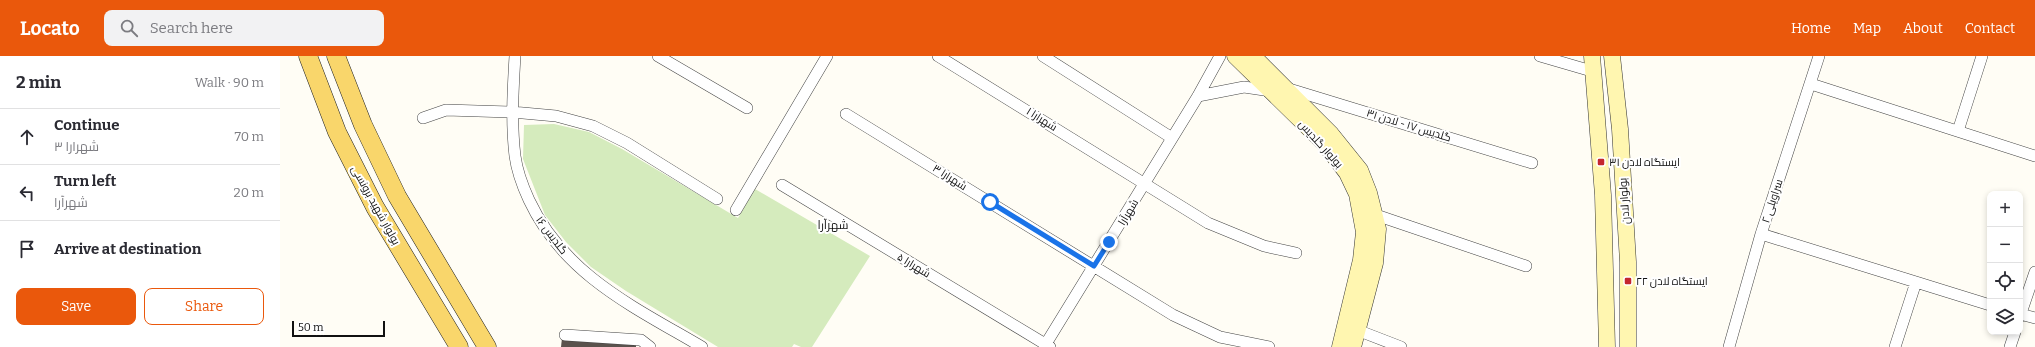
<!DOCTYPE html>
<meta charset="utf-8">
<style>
:root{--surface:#fff;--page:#f2f2f3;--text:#2b2b33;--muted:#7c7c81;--line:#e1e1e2;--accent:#ea580c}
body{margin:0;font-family:Bitter,Cairo,serif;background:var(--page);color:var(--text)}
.controls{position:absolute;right:12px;bottom:12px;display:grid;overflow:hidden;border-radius:8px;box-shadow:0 2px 6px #0003}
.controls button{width:36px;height:36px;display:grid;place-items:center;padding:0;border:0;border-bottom:1px solid var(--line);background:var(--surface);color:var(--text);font:20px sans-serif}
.scale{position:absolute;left:12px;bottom:10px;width:93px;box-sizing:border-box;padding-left:4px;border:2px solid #111;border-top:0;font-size:11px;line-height:14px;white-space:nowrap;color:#111;-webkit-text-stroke:3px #fff;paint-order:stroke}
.stop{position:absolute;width:12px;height:12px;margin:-9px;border:3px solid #1a73e8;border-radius:50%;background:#fff}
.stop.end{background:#1a73e8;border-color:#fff;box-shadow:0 1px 4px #0008}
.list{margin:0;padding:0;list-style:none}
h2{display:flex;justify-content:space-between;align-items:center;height:52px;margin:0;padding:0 16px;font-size:17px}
h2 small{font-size:13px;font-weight:400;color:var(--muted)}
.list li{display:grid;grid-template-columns:26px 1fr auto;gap:12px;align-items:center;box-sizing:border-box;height:56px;padding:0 16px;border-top:1px solid var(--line)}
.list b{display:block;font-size:15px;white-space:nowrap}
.list p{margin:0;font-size:13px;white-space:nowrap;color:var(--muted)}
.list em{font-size:13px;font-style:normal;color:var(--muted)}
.actions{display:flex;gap:8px;padding:12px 16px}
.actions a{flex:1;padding:9px 0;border:1px solid var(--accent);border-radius:8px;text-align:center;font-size:14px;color:var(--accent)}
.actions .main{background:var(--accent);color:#fff}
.icon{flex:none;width:22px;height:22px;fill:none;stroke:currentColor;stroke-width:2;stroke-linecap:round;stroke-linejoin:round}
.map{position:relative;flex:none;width:1755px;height:291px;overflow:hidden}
header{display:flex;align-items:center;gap:24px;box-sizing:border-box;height:56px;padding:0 20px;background:var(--accent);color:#fff}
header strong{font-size:19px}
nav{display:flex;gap:22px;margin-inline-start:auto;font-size:14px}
.search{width:280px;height:36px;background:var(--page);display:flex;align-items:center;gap:10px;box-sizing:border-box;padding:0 14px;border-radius:8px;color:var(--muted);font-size:15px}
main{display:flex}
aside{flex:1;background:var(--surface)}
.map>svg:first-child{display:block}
</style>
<header>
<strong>Locato</strong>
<div class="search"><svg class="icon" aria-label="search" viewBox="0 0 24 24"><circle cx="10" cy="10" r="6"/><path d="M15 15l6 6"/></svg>Search here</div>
<nav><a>Home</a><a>Map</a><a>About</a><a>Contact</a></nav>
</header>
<main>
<aside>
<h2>2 min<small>Walk · 90 m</small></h2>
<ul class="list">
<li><svg class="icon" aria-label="ahead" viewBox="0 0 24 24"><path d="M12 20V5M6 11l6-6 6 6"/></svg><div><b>Continue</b><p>شهرارا ۳</p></div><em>70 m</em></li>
<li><svg class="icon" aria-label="left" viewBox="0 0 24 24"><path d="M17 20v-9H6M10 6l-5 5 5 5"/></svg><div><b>Turn left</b><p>شهرآرا</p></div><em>20 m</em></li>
<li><svg class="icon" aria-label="arrive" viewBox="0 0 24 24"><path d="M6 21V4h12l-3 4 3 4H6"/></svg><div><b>Arrive at destination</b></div></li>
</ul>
<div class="actions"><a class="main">Save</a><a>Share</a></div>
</aside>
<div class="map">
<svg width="1755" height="291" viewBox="0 0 1755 291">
<rect width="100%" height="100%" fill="#fffdf5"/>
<!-- green -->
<path fill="#d5ebbd" d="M274,68L309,76L342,93L458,162L475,133L590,200L532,291H521L514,288L512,291H438L346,235L311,211L286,186L265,159L243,103L244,69Z"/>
<!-- building -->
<path fill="#5a524d" d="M282,282L356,286V291H281Z"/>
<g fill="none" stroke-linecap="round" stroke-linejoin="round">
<!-- street casing -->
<g stroke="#444" stroke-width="12">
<path id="street" d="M235,0C233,33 231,67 235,100C237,115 243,131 249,144C284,219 354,251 422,291
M378,0L467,52
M658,0L928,167L984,190L1016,197
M763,0L892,82
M1260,0L1315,16
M1531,28L1755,100
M1006,32L1252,107
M918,40L964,31L991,35
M566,58L893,259L940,281L989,291
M143,62L166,54L232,56L276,60L313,70L347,87L437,143
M1678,75L1702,0
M502,129L770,291
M456,154L547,0
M1096,159L1246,210
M1481,178L1710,249
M1740,258L1755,262
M1740,260L1755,216
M1077,274L1121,291
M285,279L361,284L370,291
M764,291L918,40L940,0
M1449,291L1481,178L1539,0
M1615,291L1636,226
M1730,291L1735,276"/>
</g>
<!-- secondary casing -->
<g stroke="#333" stroke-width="17">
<path id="secondary" d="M955,0L1045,88L1067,117L1077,138L1084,176L1081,204L1060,291
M973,0L1051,78L1080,114L1089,137L1098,173L1095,207L1073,291
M1312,0L1323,139L1327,291
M1332,0L1340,73L1348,206V291"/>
</g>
<!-- primary casing -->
<g stroke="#222" stroke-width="19">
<path id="primary" d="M28,0L57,76L95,151L179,291
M56,0L83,69L117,140L207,291"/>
</g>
<!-- street -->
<use href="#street" stroke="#fff" stroke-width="11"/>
<!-- secondary -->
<use href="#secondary" stroke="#fff6b0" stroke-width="16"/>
<!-- primary -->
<use href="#primary" stroke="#f9d66b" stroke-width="18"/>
</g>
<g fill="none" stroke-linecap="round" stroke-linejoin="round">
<!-- route -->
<path stroke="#1a73e8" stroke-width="5" d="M710,146L814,210L829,186"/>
</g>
<!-- markers -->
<g fill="#c4262e" stroke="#fff" stroke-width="1.5">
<rect x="1317" y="102" width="8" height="8" rx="2"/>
<rect x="1344" y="221" width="8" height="8" rx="2"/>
</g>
<g text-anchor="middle" stroke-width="4" stroke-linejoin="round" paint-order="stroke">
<!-- street labels -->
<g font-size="11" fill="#111" stroke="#fff">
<text transform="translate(762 63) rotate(32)" y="4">شهرارا ۱</text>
<text transform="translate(1129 69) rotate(17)" y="4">گلدیس ۱۷ - لادن ۳۱</text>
<text transform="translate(1041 88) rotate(48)" y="4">بولوار گلدیس</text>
<text transform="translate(670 121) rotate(32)" y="4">شهرارا ۳</text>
<text transform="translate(1344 145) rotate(-94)" y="4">بولوار لادن</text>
<text transform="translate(1492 145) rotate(-72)" y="4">سراویلی ۲</text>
<text transform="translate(96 149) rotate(61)" y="4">بولوار شهید برونسی</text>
<text transform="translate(848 156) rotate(-59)" y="4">شهرآرا</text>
<text transform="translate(272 179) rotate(53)" y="4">گلدیس ۱۶</text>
<text transform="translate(634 209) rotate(31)" y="4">شهرارا ۵</text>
</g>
<!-- poi labels -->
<g font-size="11" fill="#111" stroke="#fff" text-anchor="start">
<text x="1329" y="110">ایستگاه لادن ۳۱</text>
<text x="1356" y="229">ایستگاه لادن ۲۲</text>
</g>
<!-- neighbourhood labels -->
<g font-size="12" fill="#111" stroke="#fff">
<text x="553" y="173">شهرآرا</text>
</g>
</g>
</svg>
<div class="controls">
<button>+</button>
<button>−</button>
<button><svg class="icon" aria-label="locate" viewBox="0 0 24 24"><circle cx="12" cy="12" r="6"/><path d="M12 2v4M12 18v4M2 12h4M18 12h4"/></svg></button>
<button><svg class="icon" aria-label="layers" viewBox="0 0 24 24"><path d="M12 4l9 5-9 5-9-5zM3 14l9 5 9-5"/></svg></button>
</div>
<div class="scale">50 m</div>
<div class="stop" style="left:710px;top:146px"></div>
<div class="stop end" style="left:829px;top:186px"></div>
</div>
</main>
